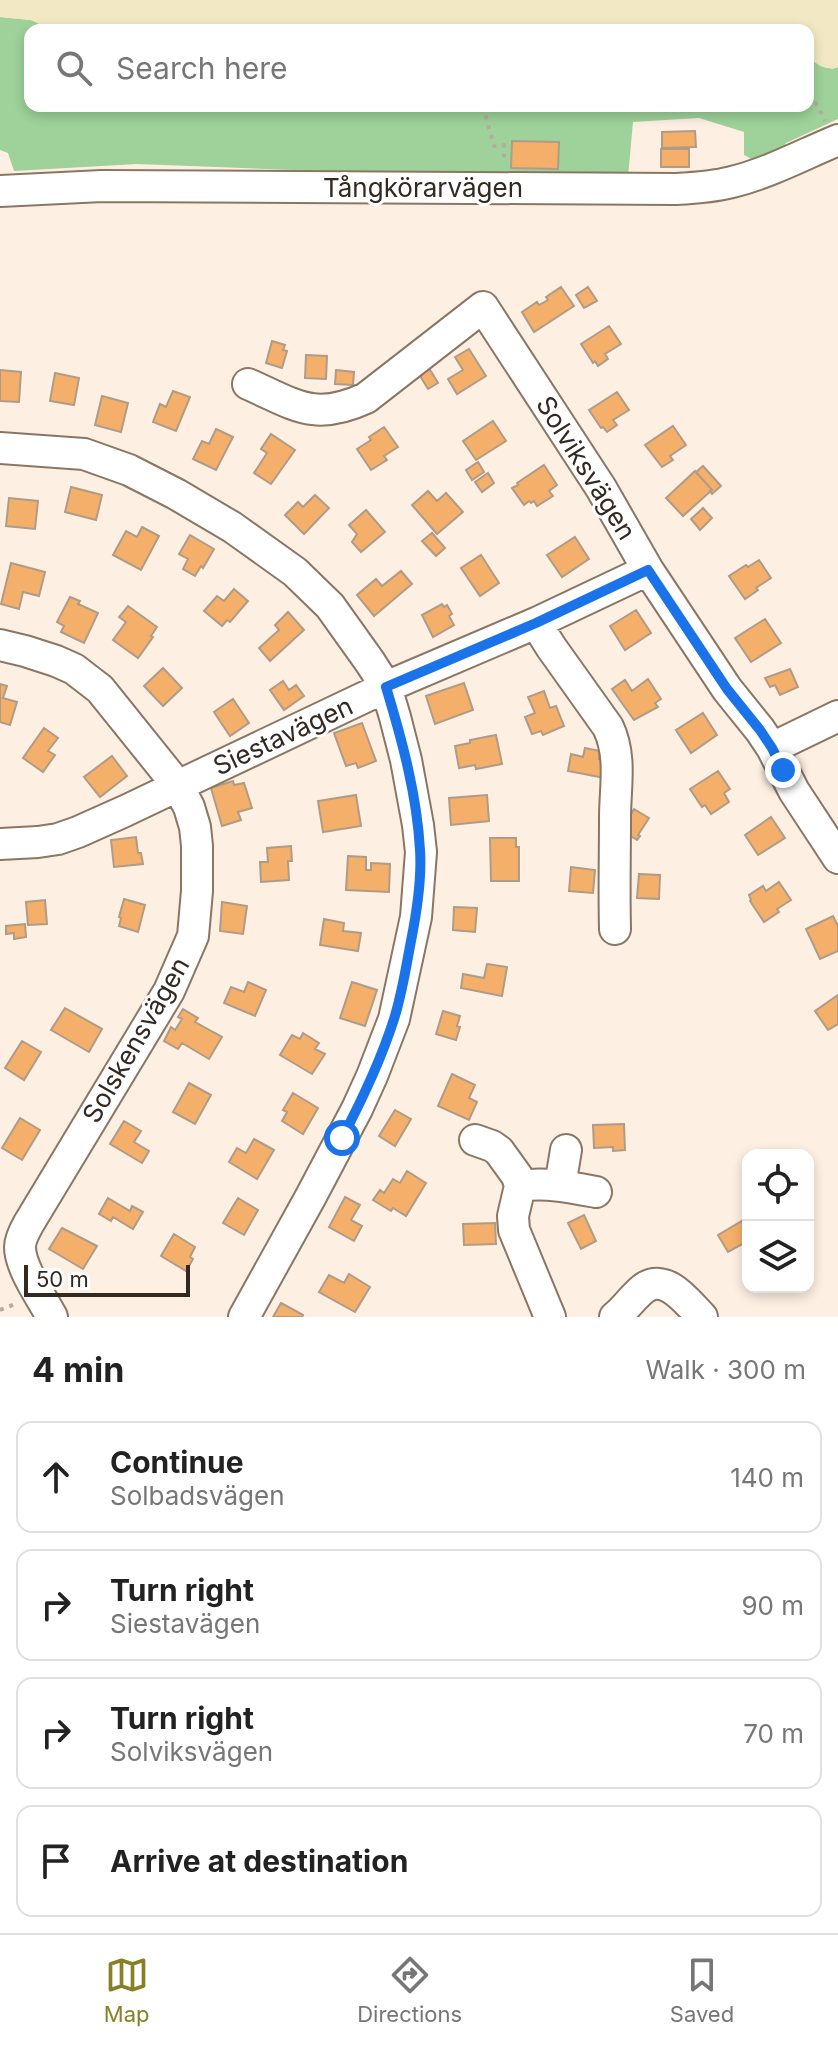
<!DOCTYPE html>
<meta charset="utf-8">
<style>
:root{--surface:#fff;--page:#f2f2f2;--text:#222;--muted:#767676;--line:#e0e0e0;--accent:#887f26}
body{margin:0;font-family:Inter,sans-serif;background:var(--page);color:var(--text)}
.controls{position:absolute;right:24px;bottom:24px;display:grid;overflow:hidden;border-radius:16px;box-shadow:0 4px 12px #0003}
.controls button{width:72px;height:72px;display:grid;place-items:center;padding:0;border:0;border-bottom:2px solid var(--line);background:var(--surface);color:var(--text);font:40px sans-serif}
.scale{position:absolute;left:24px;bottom:20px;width:166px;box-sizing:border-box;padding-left:8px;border:4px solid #322921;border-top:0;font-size:22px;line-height:28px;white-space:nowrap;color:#322921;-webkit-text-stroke:6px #fff;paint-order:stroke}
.stop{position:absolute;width:24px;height:24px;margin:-18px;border:6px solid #1a73e8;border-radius:50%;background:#fff}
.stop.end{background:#1a73e8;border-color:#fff;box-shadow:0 2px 8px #0008}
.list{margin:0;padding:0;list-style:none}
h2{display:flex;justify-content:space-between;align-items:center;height:104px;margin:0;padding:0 32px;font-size:34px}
h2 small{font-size:26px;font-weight:400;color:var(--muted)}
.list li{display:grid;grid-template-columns:52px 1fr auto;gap:24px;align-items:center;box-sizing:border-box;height:112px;margin:0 16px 16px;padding:0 16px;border:2px solid var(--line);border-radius:16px}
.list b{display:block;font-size:30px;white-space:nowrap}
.list p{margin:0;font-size:26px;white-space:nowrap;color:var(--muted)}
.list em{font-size:26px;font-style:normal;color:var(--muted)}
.icon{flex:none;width:44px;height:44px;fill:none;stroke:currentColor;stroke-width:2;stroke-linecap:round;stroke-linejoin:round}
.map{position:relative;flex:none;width:838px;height:1317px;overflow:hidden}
.search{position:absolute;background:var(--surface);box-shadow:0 4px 12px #0003;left:24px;right:24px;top:24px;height:88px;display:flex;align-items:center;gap:20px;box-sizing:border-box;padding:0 28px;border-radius:16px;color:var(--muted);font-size:30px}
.sheet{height:616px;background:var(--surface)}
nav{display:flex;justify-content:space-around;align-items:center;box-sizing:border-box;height:112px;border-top:2px solid var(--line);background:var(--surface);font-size:22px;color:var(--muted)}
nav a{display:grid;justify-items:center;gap:4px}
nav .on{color:var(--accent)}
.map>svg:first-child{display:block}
</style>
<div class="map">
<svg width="838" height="1317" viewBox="0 0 838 1317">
<rect width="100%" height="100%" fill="#fdefe2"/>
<!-- green -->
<path fill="#9ed29a" d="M0,17L31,20L53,30H30V106H808V55L812,60L832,69L838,67V119L786,143L781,150L755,161L744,155V132L699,118L633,122L628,177H481L137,164L14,171L8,153L0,150Z"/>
<!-- sand -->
<path fill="#f2e8c3" d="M0,0H838V67C825,71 816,65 808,55V30H53L31,20L0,17Z"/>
<!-- building -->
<path fill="#f4b06a" stroke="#b09b87" stroke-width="2" d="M695,131L696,147L662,148V132Z
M512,141L559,142L558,169L511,168Z
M661,149H689V167H661Z
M561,287L574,306L534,332L522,312L537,302L539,305L548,300L546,297Z
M588,287L597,301L584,308L576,295Z
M609,326L621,344L605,354L608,359L598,366L595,361L593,363L581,344Z
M272,341L285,345L283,350L287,351L282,368L266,363Z
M469,349L486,376L457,394L448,379L463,370L455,357Z
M306,355L327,356L326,379L305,378Z
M429,368L438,383L428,389L419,374Z
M0,370L21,372L19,402L0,401Z
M336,370L354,372L353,385L335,384Z
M55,373L79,378L74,405L50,401Z
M173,391L190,397L176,431L153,422L160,404L166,407Z
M617,392L629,410L613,420L617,425L607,432L603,427L601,428L589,410Z
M102,396L128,403L121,432L95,425Z
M493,421L506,441L476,460L463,441Z
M673,426L686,445L670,456L673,460L662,467L645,445Z
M384,427L398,447L384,456L387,460L371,470L357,449L371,440L369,437Z
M216,429L233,437L216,470L193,459L202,441L209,444Z
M271,434L295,450L271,484L254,473L267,453L261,449Z
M478,462L484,472L472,480L466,470Z
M544,465L557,485L549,491L553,496L537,506L534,501L531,503L529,501L524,505L512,488L518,485L517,483Z
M703,466L721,486L712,494L710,491L712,490L696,472Z
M695,471L712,490L683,516L666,498Z
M488,473L494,483L482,492L475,482Z
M71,487L102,495L96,520L65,512Z
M428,491L437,501L446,493L463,512L437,534L412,505Z
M315,495L329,508L304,534L285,515L298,502L303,507Z
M9,498L38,501L35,529L6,526Z
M703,508L712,518L700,530L691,519Z
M366,510L385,532L361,552L352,542L357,534L349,525Z
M142,527L159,536L141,570L113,555L126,531L137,537Z
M432,533L445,548L436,556L422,541Z
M190,535L214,549L203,568L201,566L195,576L183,569L188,559L179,554Z
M575,537L589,559L562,577L547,555Z
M481,555L499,583L480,596L461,568Z
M759,560L771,578L756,588L758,590L745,599L729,576L746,565L748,567Z
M11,563L45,572L39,596L23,592L19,609L1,604Z
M401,571L412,584L374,616L357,595L376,579L382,586Z
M234,589L248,601L230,622L227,620L222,626L204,611L217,596L224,601Z
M70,597L80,601L78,604L98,613L84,643L61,632L64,626L57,622Z
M442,604L444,607L447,605L452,614L449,616L454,625L433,637L422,615Z
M128,606L157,627L151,636L153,637L138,658L113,640L126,622L119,617Z
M636,610L651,633L625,650L610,626Z
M288,612L304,630L270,661L259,648L279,630L275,625Z
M765,619L781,643L751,662L735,638Z
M163,668L182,688L163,706L144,686Z
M790,669L798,687L780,695L775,685L770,687L765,678Z
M648,679L661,699L655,703L658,707L634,720L612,689L625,680L632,691Z
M283,681L289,690L296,685L304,696L284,710L270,690Z
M464,683L473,710L435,724L426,696Z
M0,684L7,686L3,698L17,702L10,725L0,722Z
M544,691L550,708L556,706L564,726L543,735L541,731L532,734L525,717L535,713L528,697Z
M233,699L249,723L230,736L214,712Z
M703,713L717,735L691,753L676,730Z
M362,723L376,761L358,768L356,763L346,766L334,733Z
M44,728L58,738L48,751L55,755L43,772L23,758Z
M496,735L502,764L476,769L475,765L459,768L455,746L470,743V740Z
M585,748L600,751L599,759L608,761L605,778L568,771L571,754L583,757Z
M112,756L127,776L100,797L84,777Z
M718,771L730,789L724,793L729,802L711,814L705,805L702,807L690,789Z
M233,781L234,785L244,783L252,808L238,812L241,820L222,826L211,788Z
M356,795L361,826L323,832L318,801Z
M487,795L489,821L451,825L449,798Z
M634,809L649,818L638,835L640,836L637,840L621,830Z
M771,817L785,838L758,855L745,835Z
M136,837L138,853H141L143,864L114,867L111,840Z
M490,838H516V847H519V881H491Z
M291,846L292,861H288L289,880L261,882L260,862H268L267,848Z
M348,856L366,857V870H371V863L390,864L389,892L346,890Z
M571,867L595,870L593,893L569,891Z
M639,874L660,875L659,899L637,898Z
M779,882L791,900L777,909L779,912L764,922L750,901L751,900L749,895L763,886L766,891Z
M124,899L145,905L138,932L119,926L121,918L119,917Z
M45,900L47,924L28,925L26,902Z
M222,902L247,906L243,934L220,931Z
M454,907L477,908L475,932L453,930Z
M833,916L838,926V951L820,959L806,929Z
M324,919L344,923L343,931L361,933L358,951L320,945Z
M25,924L26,937L14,939V933L6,934V926Z
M487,964L507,967L502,996L461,988L463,974L484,978Z
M248,982L266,990L255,1016L224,1003L231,987L244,992Z
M352,982L377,990L365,1026L340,1018Z
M838,995V1024L828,1030L815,1011Z
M65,1008L102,1029L89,1052L51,1030Z
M183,1009L198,1018L195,1022L222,1037L209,1059L182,1043L178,1049L164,1041L171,1027L175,1030L182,1019L178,1017Z
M443,1011L460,1016L457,1026L460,1027L456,1040L436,1034Z
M303,1033L319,1043L315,1049L325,1054L312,1074L280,1055L292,1035L300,1039Z
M22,1041L41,1052L24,1080L5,1068Z
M452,1074L475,1085L469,1098L477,1102L469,1120L438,1106Z
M189,1083L211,1095L195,1124L173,1112Z
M293,1093L318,1108L303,1134L282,1121L287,1112L283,1110Z
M395,1110L411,1119L395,1146L379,1136Z
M20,1118L40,1130L22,1160L2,1148Z
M124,1121L141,1131L134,1142L149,1151L142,1163L110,1144Z
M624,1124L625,1150L613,1151V1147L594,1148L593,1125Z
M254,1139L274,1150L257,1179L229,1162L237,1148L246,1153Z
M407,1171L426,1183L406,1216L393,1208L391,1211L373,1200L380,1190L384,1193L393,1179L400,1183Z
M345,1197L360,1205L351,1220L362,1226L354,1241L329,1227Z
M108,1198L130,1211L132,1206L143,1212L133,1229L113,1217L111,1221L99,1214Z
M238,1198L258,1210L244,1235L223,1223Z
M584,1215L596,1241L581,1249L568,1223Z
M742,1221L748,1232V1241L728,1252L718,1235Z
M495,1223L496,1244L464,1245L463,1224Z
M62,1228L97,1246L83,1269L49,1249Z
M174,1234L195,1247L190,1257L193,1259L186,1271L161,1256Z
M349,1274L370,1287L355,1312L319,1292L329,1275L344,1283Z
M281,1303L303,1315L302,1317H273Z"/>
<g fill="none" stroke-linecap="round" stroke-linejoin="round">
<!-- minor casing -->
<g stroke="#8a7663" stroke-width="34">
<path id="minor" d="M0,191L102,186L676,189C695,188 713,187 732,182C769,173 804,154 838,140
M248,384C296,405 314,422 366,398L483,307L601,488L648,570L727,689L760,730L772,748L794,791L838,858
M0,448L84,454L129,470L176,494L232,527L295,572L330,606L370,662L386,687L395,717L406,760L418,825L421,852L416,917L394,1019L372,1076L357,1109L310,1198L244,1317
M536,623L551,647L608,727C622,756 615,787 615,818C615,855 614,892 615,929
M0,645L25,651L56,661L74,669L100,689L178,786L189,807L195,827L197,846V891L193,936L169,991L29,1223C25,1230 20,1239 20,1247C20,1268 42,1298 52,1317
M772,748L838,716
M0,844L38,842L58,839L78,832L125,811L386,687L536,623L648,570
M475,1140L492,1146L499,1151L517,1176L520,1186L513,1216L514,1230L550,1317
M520,1186C546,1182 570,1187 596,1192
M560,1186L566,1150
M615,1317C625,1309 633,1297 643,1289C665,1271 688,1303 702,1317"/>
</g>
<!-- path -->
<path stroke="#b7ab9f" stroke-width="4" stroke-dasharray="4 6" stroke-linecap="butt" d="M808,95L818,106L825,121
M483,106L494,146L504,145V162
M0,1310L15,1304"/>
<!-- minor -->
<use href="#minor" stroke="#fff" stroke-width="30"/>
</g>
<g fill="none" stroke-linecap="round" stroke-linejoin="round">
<!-- route -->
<path stroke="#1a73e8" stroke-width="10" d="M342,1138C362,1100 381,1060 394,1019C402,994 406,967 411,941C417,911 422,880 420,850C417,795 402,740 386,687L536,623L648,570L727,689L760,730L772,748L783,770"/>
</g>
<g text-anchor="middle" stroke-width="6" stroke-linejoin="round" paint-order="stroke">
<!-- street labels -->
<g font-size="26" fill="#322921" stroke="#fff">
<text x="423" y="197">Tångkörarvägen</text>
<text transform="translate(586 468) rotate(58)" y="9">Solviksvägen</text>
<text transform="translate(283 736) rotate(-25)" y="9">Siestavägen</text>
<text transform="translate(136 1040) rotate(-60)" y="9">Solskensvägen</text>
</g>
</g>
</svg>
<div class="controls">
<button><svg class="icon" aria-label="locate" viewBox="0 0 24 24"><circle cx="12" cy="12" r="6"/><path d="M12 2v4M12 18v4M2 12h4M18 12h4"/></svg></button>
<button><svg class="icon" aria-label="layers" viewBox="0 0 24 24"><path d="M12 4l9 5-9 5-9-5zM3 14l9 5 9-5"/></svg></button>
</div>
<div class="scale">50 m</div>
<div class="stop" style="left:342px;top:1138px"></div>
<div class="stop end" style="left:783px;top:770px"></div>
<div class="search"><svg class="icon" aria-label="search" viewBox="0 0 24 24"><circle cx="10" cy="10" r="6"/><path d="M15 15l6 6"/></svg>Search here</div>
</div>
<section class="sheet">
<h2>4 min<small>Walk · 300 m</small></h2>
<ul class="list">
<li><svg class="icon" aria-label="ahead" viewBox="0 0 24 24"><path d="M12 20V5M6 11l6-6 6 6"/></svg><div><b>Continue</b><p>Solbadsvägen</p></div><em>140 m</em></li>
<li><svg class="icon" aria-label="right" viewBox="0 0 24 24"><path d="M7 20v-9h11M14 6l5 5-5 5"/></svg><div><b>Turn right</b><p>Siestavägen</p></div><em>90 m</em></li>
<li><svg class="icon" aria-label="right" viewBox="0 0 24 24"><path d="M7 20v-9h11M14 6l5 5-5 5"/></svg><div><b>Turn right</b><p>Solviksvägen</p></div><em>70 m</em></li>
<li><svg class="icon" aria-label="arrive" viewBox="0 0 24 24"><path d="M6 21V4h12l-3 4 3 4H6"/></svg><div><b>Arrive at destination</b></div></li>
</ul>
</section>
<nav>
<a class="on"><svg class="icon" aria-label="map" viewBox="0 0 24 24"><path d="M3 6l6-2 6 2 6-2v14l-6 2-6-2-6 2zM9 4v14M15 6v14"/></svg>Map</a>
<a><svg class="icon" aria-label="directions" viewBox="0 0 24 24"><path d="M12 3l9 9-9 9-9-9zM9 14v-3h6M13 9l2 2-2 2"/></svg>Directions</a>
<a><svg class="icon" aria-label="saved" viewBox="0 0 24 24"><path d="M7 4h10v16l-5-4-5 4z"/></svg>Saved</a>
</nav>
